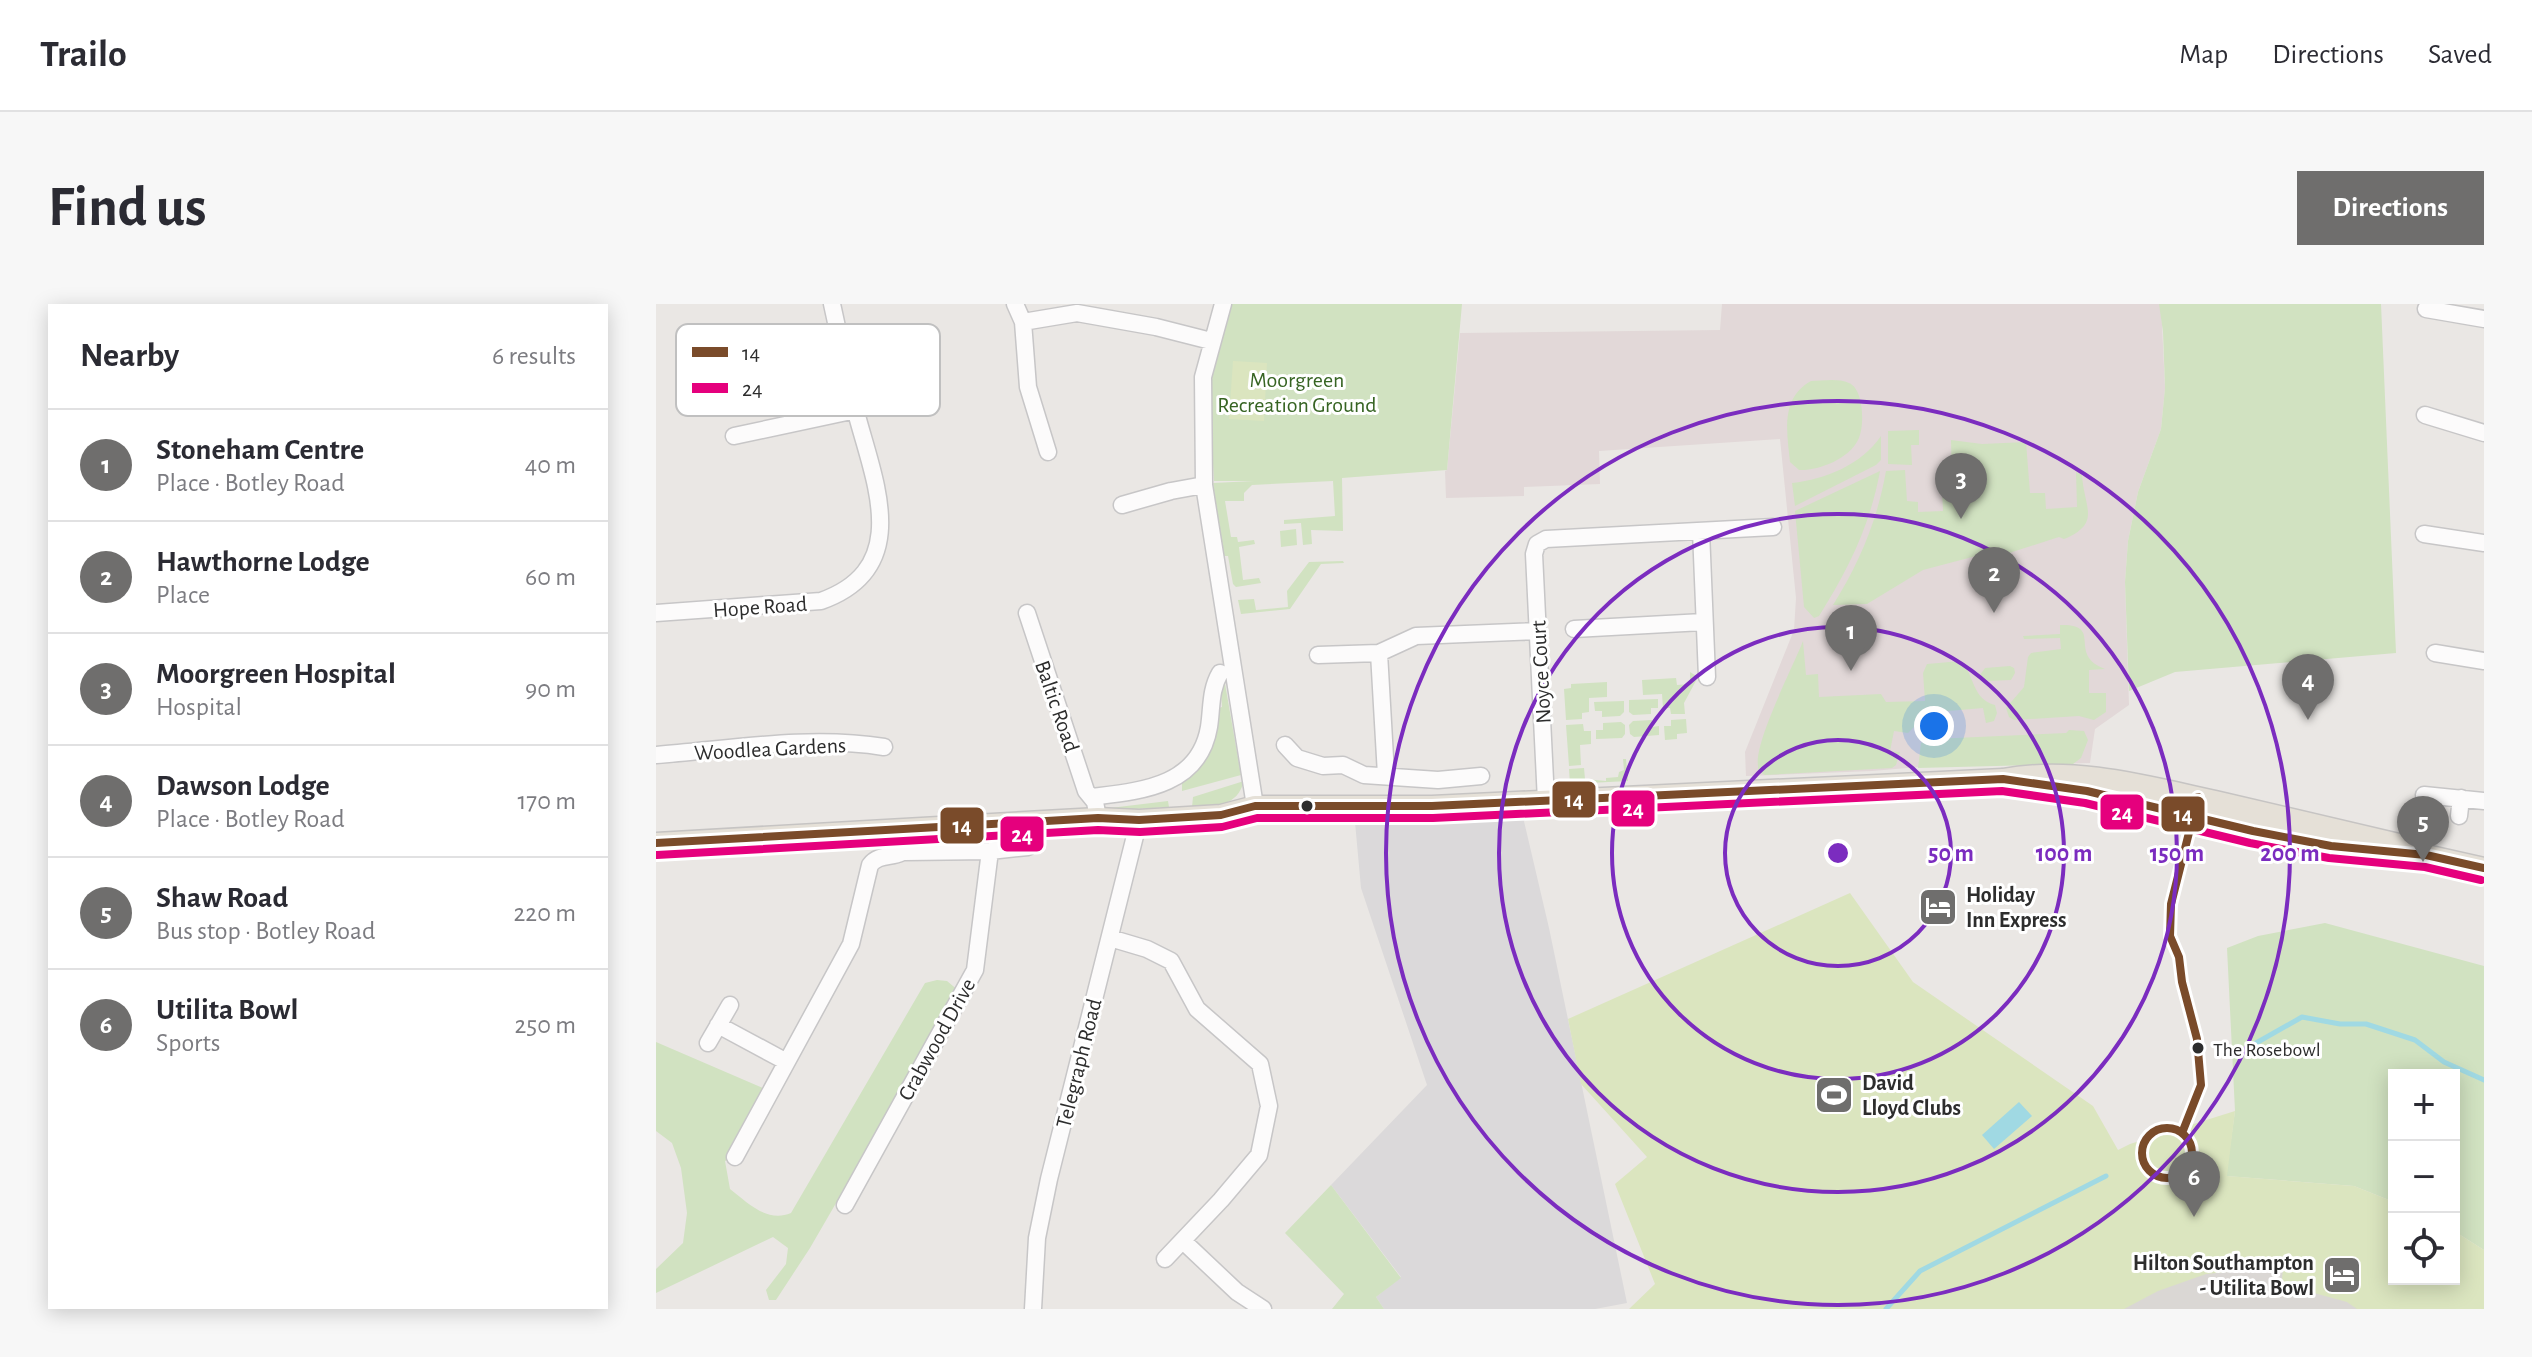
<!DOCTYPE html>
<meta charset="utf-8">
<style>
:root{--surface:#fff;--page:#f7f7f7;--text:#2b2b33;--muted:#7c7c81;--line:#e1e1e2;--accent:#6f6e6d}
body{margin:0;font-family:"Alegreya Sans",sans-serif;background:var(--page);color:var(--text)}
.controls{position:absolute;right:24px;bottom:24px;display:grid;overflow:hidden;border-radius:0px;box-shadow:0 4px 20px #0003}
.controls button{width:72px;height:72px;display:grid;place-items:center;padding:0;border:0;border-bottom:2px solid var(--line);background:var(--surface);color:var(--text);font:40px sans-serif}
.you{position:absolute;left:1278px;top:422px;width:28px;height:28px;margin:-20px;border:6px solid #fff;border-radius:50%;background:#1a73e8;box-shadow:0 0 0 12px #1a73e833}
.badge{display:grid;place-items:center;width:52px;height:52px;border-radius:50%;background:var(--accent);color:#fff;font-size:26px;font-weight:700}
.pin{position:absolute;translate:-50% -66px;filter:drop-shadow(0 2px 4px #0008)}
.pin::after{content:'';position:absolute;top:42px;width:28px;height:24px;background:inherit;clip-path:polygon(0 0,100% 0,50% 100%)}
.list{margin:0;padding:0;list-style:none}
h2{display:flex;justify-content:space-between;align-items:center;height:104px;margin:0;padding:0 32px;font-size:34px}
h2 small{font-size:26px;font-weight:400;color:var(--muted)}
.list li{display:grid;grid-template-columns:52px 1fr auto;gap:24px;align-items:center;box-sizing:border-box;height:112px;padding:0 32px;border-top:2px solid var(--line)}
.list b{display:block;font-size:30px;white-space:nowrap}
.list p{margin:0;font-size:26px;white-space:nowrap;color:var(--muted)}
.list em{font-size:26px;font-style:normal;color:var(--muted)}
.icon{flex:none;width:44px;height:44px;fill:none;stroke:currentColor;stroke-width:2;stroke-linecap:round;stroke-linejoin:round}
.map{position:relative;flex:none;width:1828px;height:1005px;overflow:hidden;border-radius:0px}
header{display:flex;align-items:center;gap:48px;box-sizing:border-box;height:112px;padding:0 40px;background:var(--surface);border-bottom:2px solid var(--line)}
header strong{font-size:38px}
nav{display:flex;gap:44px;margin-inline-start:auto;font-size:28px}
.intro{display:flex;align-items:center;justify-content:space-between;box-sizing:border-box;height:192px;padding:0 48px}
h1{margin:0;font-size:56px}
.button{padding:20px 36px;border-radius:0px;background:var(--accent);color:#fff;font-size:28px;font-weight:700}
main{display:flex;gap:48px;padding:0 48px}
aside{flex:1;background:var(--surface);border-radius:0px;box-shadow:0 4px 20px #0003}
.map>svg:first-child{display:block}
</style>
<header>
<strong>Trailo</strong>
<nav><a>Map</a><a>Directions</a><a>Saved</a></nav>
</header>
<div class="intro"><h1>Find us</h1><a class="button">Directions</a></div>
<main>
<aside>
<h2>Nearby<small>6 results</small></h2>
<ul class="list">
<li><span class="badge">1</span><div><b>Stoneham Centre</b><p>Place · Botley Road</p></div><em>40 m</em></li>
<li><span class="badge">2</span><div><b>Hawthorne Lodge</b><p>Place</p></div><em>60 m</em></li>
<li><span class="badge">3</span><div><b>Moorgreen Hospital</b><p>Hospital</p></div><em>90 m</em></li>
<li><span class="badge">4</span><div><b>Dawson Lodge</b><p>Place · Botley Road</p></div><em>170 m</em></li>
<li><span class="badge">5</span><div><b>Shaw Road</b><p>Bus stop · Botley Road</p></div><em>220 m</em></li>
<li><span class="badge">6</span><div><b>Utilita Bowl</b><p>Sports</p></div><em>250 m</em></li>
</ul>
</aside>
<div class="map">
<svg width="1828" height="1005" viewBox="0 0 1828 1005">
<rect width="100%" height="100%" fill="#eae7e4"/>
<!-- industrial -->
<path fill="#dbd9da" d="M867,513L893,624L971,999L939,1005H728L720,993L745,973L675,881L771,781L705,584L699,518Z"/>
<!-- medical -->
<path fill="#e2d8d8" d="M1066,0H1505L1509,84L1505,125L1482,188L1472,237L1469,278L1473,401L1439,425L1434,459L1263,463L1216,467L1090,472L1089,448L1138,326L1140,294L1124,135L943,147L944,180L868,183V192L790,194L789,167L791,166L804,29L1064,26Z"/>
<!-- green -->
<path fill="#d1e2c1" d="M574,0H806L791,166L686,174L687,227L655,226L656,240L647,241L645,219L628,220V216L679,212L677,177L596,181L588,189V197H569L575,233H581L582,238L598,236L599,240L583,243L587,276L603,274L605,279L580,283L577,280L572,252H567L557,179L598,177H558L552,73Z
M1503,0H1725L1740,349L1519,368L1473,387L1469,278L1472,237L1482,188L1505,125L1509,84L1507,28Z
M1155,77C1166,77 1182,74 1193,79C1208,85 1209,123 1202,136C1193,155 1162,167 1143,166L1134,158C1131,129 1124,94 1155,77Z
M1263,126V141H1255L1256,161L1232,160V127Z
M1225,132V156L1220,161L1139,202L1136,179C1170,175 1205,161 1225,132Z
M1295,136L1326,140L1370,138L1374,189H1389L1390,205L1421,203L1420,168L1426,171C1428,204 1446,219 1408,235L1403,233L1350,250L1320,252L1267,266L1211,300L1177,301C1204,258 1221,217 1230,167L1249,166L1251,197L1262,198V208L1287,207L1286,185L1296,184Z
M1224,167C1214,222 1192,266 1163,312L1158,314L1148,303L1139,207Z
M640,225L641,241L625,243L624,227Z
M687,257L688,259L665,260L634,305L585,310L582,296L598,295L600,306L632,303L631,287L653,258Z
M1404,321C1449,320 1410,350 1449,365L1433,366V389H1450V408L1438,416L1423,412L1358,416L1353,413L1350,404L1368,383L1372,353L1375,349L1405,345L1404,334L1368,335L1367,332L1404,330Z
M1147,337L1150,371L1162,370L1163,393L1225,390L1230,398L1269,397L1267,369L1271,360L1305,357C1319,372 1316,395 1339,401L1341,409L1338,417L1330,419L1327,404L1281,408V420L1258,423L1252,429L1238,427L1234,447L1244,448L1240,461L1236,464L1109,471C1104,468 1102,468 1102,462C1098,438 1137,363 1147,337Z
M1354,362L1358,364L1359,369L1355,376L1331,377L1324,371L1329,364Z
M1034,368L1042,373L1028,399L1029,410H1015L1014,404H1007L1006,390L987,391L986,376L1020,374L1021,381L1034,380Z
M568,374L585,471L526,487V474L559,405L566,403L565,389Z
M951,378V393L933,394V408L926,409V415L910,416L908,385L915,384V380Z
M1002,395V404H995V410L977,411L973,408V396Z
M968,397V408L964,412L946,413V407H939L938,398Z
M1030,415L1031,429L1021,430V435L1009,436L1008,422H1015V416Z
M996,416V423L1003,422V431L978,433L974,430L973,421L977,417Z
M965,418L969,421V430L966,434L940,435V426H947V419Z
M927,420L928,427H935V440L924,441L925,461L913,462L910,421Z
M1413,426L1428,427L1432,436L1425,454L1417,460L1262,464L1265,439L1276,435L1410,429Z
M967,455H970L972,477L914,480L913,465L928,464L929,475L950,477V474L962,473L963,468L968,466Z
M588,477C581,503 560,502 536,503L537,493Z
M512,497L513,503L462,506L454,504Z
M1669,619L1828,662V946L1798,927V771H1738V898L1698,882L1570,872L1579,807L1571,644L1602,632Z
M281,676L291,677L303,687L154,944L120,996H113L110,986L130,960L132,944L117,933L0,989V965L27,939L31,909L25,864L16,839L0,827V738L114,787L79,853L69,857L74,885C92,899 111,919 135,909L269,679Z
M675,881L745,974L720,993L728,1005H676L688,990L629,929Z"/>
<!-- pitch -->
<path fill="#dbe5bf" d="M577,57L611,59L608,117L573,115Z
M1194,589L1257,678L1437,802L1462,846L1474,840L1579,807L1571,872L1698,882L1738,898V975H1798V927L1828,946V1005H973L999,980L959,880L991,853L925,780L912,715Z"/>
<!-- plaza -->
<path fill="#dad7d4" d="M1603,965H1627L1625,984L1636,983L1691,998L1701,1005H1468L1502,987L1550,970Z"/>
<!-- water -->
<path fill="#a0d9e3" d="M1363,798L1376,812L1338,845L1326,831Z"/>
<g fill="none" stroke-linecap="round" stroke-linejoin="round">
<!-- stream -->
<path stroke="#a0d9e3" stroke-width="5" d="M1593,743L1646,713L1684,720H1710L1759,736L1788,758L1828,776
M1230,1005L1264,967L1450,872"/>
<!-- minor casing -->
<g stroke="#c7c6c7" stroke-width="19">
<path id="minor" d="M359,0L367,18L372,83L392,148
M567,0L547,73L548,181L599,502
M1770,5L1828,15
M367,18L421,9L500,23L555,37
M1769,111L1828,129
M78,132L200,106
M466,201L515,187L548,181
M1045,227L1051,373
M1768,230L1828,239
M0,309L165,297C258,264 218,177 200,108C191,72 184,36 176,0
M371,309L430,487L439,498L442,514
M918,325L1047,318
M723,349L730,471
M1779,349L1828,357
M662,351L723,349L760,332L881,327
M629,441L641,454L667,462L687,461L708,471L782,476L825,472
M0,451C75,445 153,431 228,443
M1768,491L1828,497
M435,493C484,487 543,483 553,423C556,404 554,386 564,369
M890,497L878,250L881,240L890,235L1117,223
M1803,512L1805,494
M334,547L372,543
M454,634L491,645L515,657L541,705L604,760L613,802L603,851L565,896L509,955
M62,721L129,757
M52,739L74,701
M79,853L195,640L214,561C225,546 246,558 252,540
M189,901L319,666L334,547L248,548
M527,937L581,988L607,1005
M377,1005L381,934L393,875L483,516"/>
</g>
<!-- major casing -->
<g stroke="#c6c4c3" stroke-width="23">
<path id="major" d="M1395,482C1444,488 1491,502 1539,513C1603,528 1667,541 1732,549
M0,539L442,514L483,516L565,511L599,502H776L1347,475C1419,462 1490,482 1559,497C1623,512 1687,527 1751,542L1770,551L1828,564"/>
</g>
<!-- minor -->
<use href="#minor" stroke="#fcfbfb" stroke-width="16"/>
<!-- major -->
<use href="#major" stroke="#e5e0d7" stroke-width="20"/>
<!-- bus-1 casing -->
<g stroke="#fff" stroke-width="14">
<path id="bus-1" d="M0,539L442,514L483,516L565,511L599,502H776L1347,475L1431,487L1597,527L1675,542L1770,551L1828,564
M1486 849a25 25 0 1 1 50 0a25 25 0 1 1-50 0Z
M1526,829L1545,781L1541,735L1526,678L1523,653L1514,632L1515,600L1542,493"/>
</g>
<!-- bus-2 casing -->
<g stroke="#fff" stroke-width="14">
<path id="bus-2" d="M1,551L442,526L484,528L566,523L601,514H777L1346,487L1429,499L1594,539L1673,554L1769,563L1825,576"/>
</g>
<!-- bus-1 -->
<use href="#bus-1" stroke="#7a4b2a" stroke-width="8"/>
<!-- bus-2 -->
<use href="#bus-2" stroke="#e5007d" stroke-width="8"/>
</g>
<!-- distance rings -->
<g fill="none" stroke="#7b2cbf" stroke-width="4">
<circle cx="1182" cy="549" r="113"/>
<circle cx="1182" cy="549" r="226"/>
<circle cx="1182" cy="549" r="339"/>
<circle cx="1182" cy="549" r="452"/>
</g>
<!-- icons -->
<defs>
<g id="hotel-square" transform="scale(2)"><rect x="-9" y="-9" width="18" height="18" rx="4" fill="#6f6e6d" stroke="#fff"/><path d="M-6-4.5h1.5V1H6V5H4.5V3h-9V5H-6ZM-4 0a1.8 1.8 0 1 1 3.6 0ZM.5 0V-2.5h3Q6-2.5 6 0Z" fill="#fff"/></g>
<g id="stadium-square" transform="scale(2)"><rect x="-9" y="-9" width="18" height="18" rx="4" fill="#6f6e6d" stroke="#fff"/><path d="M0-5a6.5 5 0 1 0 0 10a6.5 5 0 1 0 0-10ZM-3.5-1.8h7v3.6h-7Z" fill="#fff"/></g>
</defs>
<g fill-rule="evenodd">
<use href="#hotel-square" x="1282" y="603"/>
<use href="#stadium-square" x="1178" y="791"/>
<use href="#hotel-square" x="1686" y="971"/>
</g>
<!-- markers -->
<g fill="#2d2d2d" stroke="#fff" stroke-width="3">
<circle cx="651" cy="502" r="7"/>
<circle cx="1542" cy="744" r="7"/>
</g>
<g text-anchor="middle" stroke-width="6" stroke-linejoin="round" paint-order="stroke">
<!-- bus labels -->
<g font-size="20" fill="#2d2d2d" stroke="#fff" text-anchor="start">
<text x="1557" y="752">The Rosebowl</text>
</g>
<!-- park labels -->
<g font-size="22" fill="#376423" stroke="#fff">
<text x="641" y="83">Moorgreen<tspan x="641" dy="25">Recreation Ground</tspan></text>
</g>
<!-- street labels -->
<g font-size="22" fill="#2d2d2d" stroke="#fff">
<text transform="translate(104 302) rotate(-4)" y="8">Hope Road</text>
<text transform="translate(884 368) rotate(-93)" y="8">Noyce Court</text>
<text transform="translate(402 402) rotate(71)" y="8">Baltic Road</text>
<text transform="translate(114 444) rotate(-3)" y="8">Woodlea Gardens</text>
<text transform="translate(280 735) rotate(-61)" y="8">Crabwood Drive</text>
<text transform="translate(422 759) rotate(-76)" y="8">Telegraph Road</text>
</g>
<!-- poi labels -->
<g font-size="22" font-weight="bold" fill="#2d2d2d" stroke="#fff" text-anchor="start">
<text x="1310" y="598">Holiday<tspan x="1310" dy="25">Inn Express</tspan></text>
<text x="1206" y="786">David<tspan x="1206" dy="25">Lloyd Clubs</tspan></text>
<text x="1658" y="966" text-anchor="end">Hilton Southampton<tspan x="1658" dy="25">- Utilita Bowl</tspan></text>
</g>
</g>
<!-- legend -->
<rect x="20" y="20" width="264" height="92" rx="12" fill="#fff" stroke="#c0c0c0" stroke-width="2"/>
<rect x="36" y="43" width="36" height="10" fill="#7a4b2a"/>
<rect x="36" y="79" width="36" height="10" fill="#e5007d"/>
<g font-size="22" fill="#2d2d2d">
<text x="86" y="56">14</text>
<text x="86" y="92">24</text>
</g>
<circle cx="1182" cy="549" r="12" fill="#7b2cbf" stroke="#fff" stroke-width="4"/>
<g font-size="24" text-anchor="middle" font-weight="bold" fill="#7b2cbf" stroke="#fff" stroke-width="6" stroke-linejoin="round" paint-order="stroke">
<text x="1295" y="557">50 m</text>
<text x="1408" y="557">100 m</text>
<text x="1521" y="557">150 m</text>
<text x="1634" y="557">200 m</text>
</g>
<g stroke="#fff" stroke-width="3">
<rect x="895" y="476" width="46" height="39" rx="8" fill="#7a4b2a"/>
<rect x="954" y="485" width="46" height="39" rx="8" fill="#e5007d"/>
<rect x="1443" y="489" width="46" height="38" rx="8" fill="#e5007d"/>
<rect x="1504" y="491" width="46" height="38" rx="8" fill="#7a4b2a"/>
<rect x="283" y="502" width="46" height="39" rx="8" fill="#7a4b2a"/>
<rect x="343" y="511" width="46" height="38" rx="8" fill="#e5007d"/>
</g>
<g font-size="22" text-anchor="middle" font-weight="bold" fill="#fff">
<text x="918" y="503">14</text>
<text x="977" y="512">24</text>
<text x="1466" y="516">24</text>
<text x="1527" y="518">14</text>
<text x="306" y="529">14</text>
<text x="366" y="538">24</text>
</g>
</svg>
<div class="controls">
<button>+</button>
<button>−</button>
<button><svg class="icon" aria-label="locate" viewBox="0 0 24 24"><circle cx="12" cy="12" r="6"/><path d="M12 2v4M12 18v4M2 12h4M18 12h4"/></svg></button>
</div>
<div class="you"></div>
<div class="pin badge" style="left:1195px;top:367px">1</div>
<div class="pin badge" style="left:1338px;top:309px">2</div>
<div class="pin badge" style="left:1305px;top:215px">3</div>
<div class="pin badge" style="left:1652px;top:416px">4</div>
<div class="pin badge" style="left:1767px;top:558px">5</div>
<div class="pin badge" style="left:1538px;top:913px">6</div>
</div>
</main>
